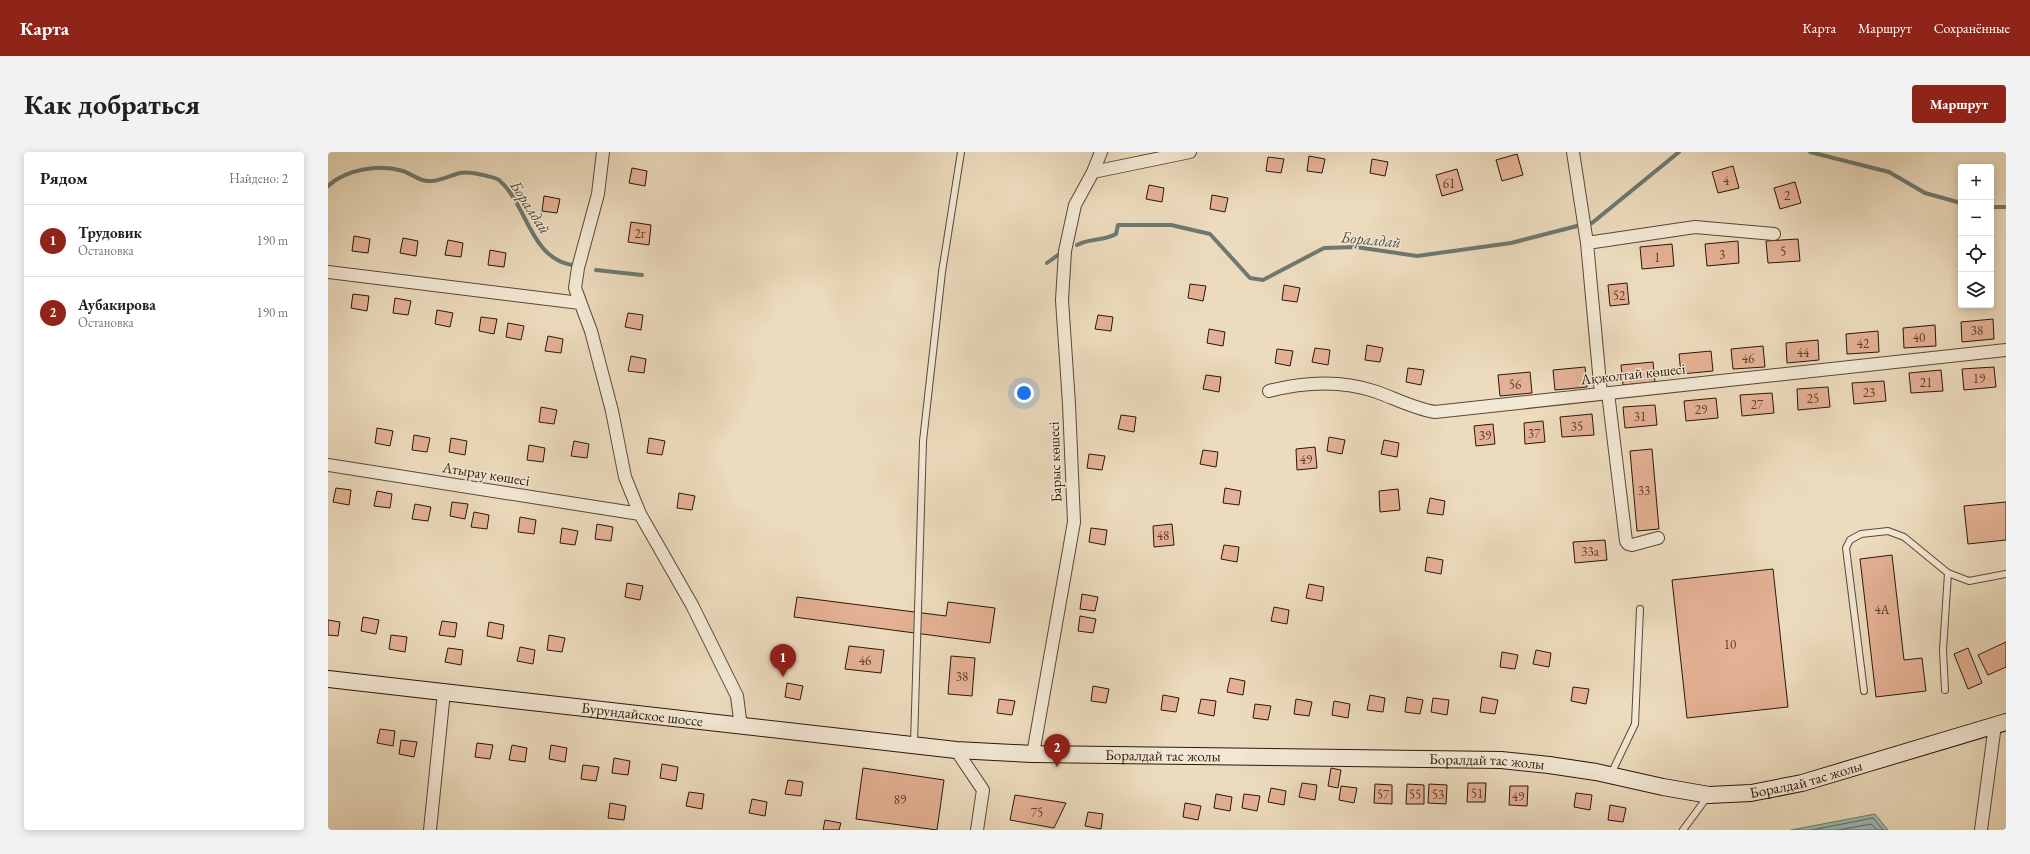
<!DOCTYPE html>
<html lang="ru">
<meta charset="utf-8">
<style>
:root{--surface:#fff;--page:#f2f2f2;--text:#202124;--muted:#757577;--line:#e0e0e0;--accent:#8f2418}
body{margin:0;font-family:"EB Garamond",serif;background:var(--page);color:var(--text)}
.controls{position:absolute;right:12px;top:12px;display:grid;overflow:hidden;border-radius:4px;box-shadow:0 2px 10px #0003}
.controls button{width:36px;height:36px;display:grid;place-items:center;padding:0;border:0;border-bottom:1px solid var(--line);background:var(--surface);color:var(--text);font:20px sans-serif}
.you{position:absolute;left:696px;top:241px;width:14px;height:14px;margin:-10px;border:3px solid #fff;border-radius:50%;background:#1a73e8;box-shadow:0 0 0 6px #1a73e833}
.badge{display:grid;place-items:center;width:26px;height:26px;border-radius:50%;background:var(--accent);color:#fff;font-size:13px;font-weight:700}
.pin{position:absolute;translate:-50% -33px;filter:drop-shadow(0 1px 2px #0008)}
.pin::after{content:'';position:absolute;top:21px;width:14px;height:12px;background:inherit;clip-path:polygon(0 0,100% 0,50% 100%)}
.list{margin:0;padding:0;list-style:none}
h2{display:flex;justify-content:space-between;align-items:center;height:52px;margin:0;padding:0 16px;font-size:17px}
h2 small{font-size:13px;font-weight:400;color:var(--muted)}
.list li{display:grid;grid-template-columns:26px 1fr auto;gap:12px;align-items:center;box-sizing:border-box;height:72px;padding:0 16px;border-top:1px solid var(--line)}
.list b{display:block;font-size:15px;white-space:nowrap}
.list p{margin:0;font-size:13px;white-space:nowrap;color:var(--muted)}
.list em{font-size:13px;font-style:normal;color:var(--muted)}
.icon{flex:none;width:22px;height:22px;fill:none;stroke:currentColor;stroke-width:2;stroke-linecap:round;stroke-linejoin:round}
.map{position:relative;flex:none;width:1678px;height:678px;overflow:hidden;border-radius:4px}
header{display:flex;align-items:center;gap:24px;box-sizing:border-box;height:56px;padding:0 20px;background:var(--accent);color:#fff}
header strong{font-size:19px}
nav{display:flex;gap:22px;margin-inline-start:auto;font-size:14px}
.intro{display:flex;align-items:center;justify-content:space-between;box-sizing:border-box;height:96px;padding:0 24px}
h1{margin:0;font-size:28px}
.button{padding:10px 18px;border-radius:4px;background:var(--accent);color:#fff;font-size:14px;font-weight:700}
main{display:flex;gap:24px;padding:0 24px}
aside{flex:1;background:var(--surface);border-radius:4px;box-shadow:0 2px 10px #0003}
.map>svg:first-child{display:block}
</style>
<header>
<strong>Карта</strong>
<nav><a>Карта</a><a>Маршрут</a><a>Сохранённые</a></nav>
</header>
<div class="intro"><h1>Как добраться</h1><a class="button">Маршрут</a></div>
<main>
<aside>
<h2>Рядом<small>Найдено: 2</small></h2>
<ul class="list">
<li><span class="badge">1</span><div><b>Трудовик</b><p>Остановка</p></div><em>190 m</em></li>
<li><span class="badge">2</span><div><b>Аубакирова</b><p>Остановка</p></div><em>190 m</em></li>
</ul>
</aside>
<div class="map">
<svg width="1678" height="678" viewBox="0 0 1678 678">
<rect width="100%" height="100%" fill="#ecdbbd"/>
<filter id="stains"><feTurbulence type="fractalNoise" baseFrequency=".005" numOctaves="4"/><feColorMatrix values="0 0 0 0 .2 0 0 0 0 .09 0 0 0 0 .02 0 0 0 .5 -.17"/></filter>
<radialGradient id="worn" r=".72"><stop offset=".6" stop-color="#630" stop-opacity="0"/><stop offset="1" stop-color="#630" stop-opacity=".3"/></radialGradient>
<!-- water -->
<path fill="#99bbb5" stroke="#6d7971" d="M1547,662L1560,678H1463Z"/>
<g fill="none" stroke-linecap="round" stroke-linejoin="round">
<!-- shore -->
<path stroke="#626960" stroke-width="1" d="M1484,678L1545,666L1555,678
M1510,678L1543,672L1549,678"/>
<!-- stream -->
<path stroke="#6d7971" stroke-width="4" d="M1482,0L1561,20L1597,41L1633,51
M0,34C18,17 51,12 75,19C84,22 92,30 103,29C113,29 123,23 132,21C141,19 151,22 159,24C163,25 168,26 171,28C199,52 202,106 244,113
M1663,55H1678
M1264,71L1351,0
M749,93C762,86 776,89 788,82L790,73H843L882,82L922,126L935,128L996,96L1028,95L1089,104L1183,91L1249,74
M719,111L730,103
M268,118L314,123"/>
</g>
<!-- building -->
<path fill="#e4b194" stroke="#2a170c" d="M1189,2L1195,23L1174,29L1168,8Z
M981,4L997,7L994,21L979,19Z
M940,5L956,7L953,21L938,19Z
M1044,7L1060,10L1057,24L1042,21Z
M1405,14L1411,36L1390,41L1384,20Z
M304,16L319,19L317,34L301,31Z
M1129,17L1135,38L1114,44L1108,23Z
M1467,30L1473,51L1452,57L1446,36Z
M821,33L836,36L834,50L818,47Z
M884,43L900,46L897,60L882,57Z
M216,44L232,47L229,61L214,59Z
M303,70L323,73L321,93L300,90Z
M26,84L42,87L40,101L24,99Z
M75,86L90,89L88,104L72,101Z
M1470,87L1472,109L1440,111L1438,89Z
M120,88L135,91L133,105L117,103Z
M1410,89L1411,111L1379,114L1377,92Z
M1344,92L1346,114L1314,117L1312,95Z
M162,98L178,101L176,115L160,113Z
M1299,131L1301,152L1282,154L1280,133Z
M862,132L878,134L875,149L860,146Z
M956,133L972,136L969,150L954,148Z
M25,142L41,144L39,159L23,156Z
M67,146L83,149L80,163L65,161Z
M109,158L125,161L122,175L107,172Z
M300,161L315,163L313,178L297,175Z
M770,163L785,165L783,179L767,177Z
M153,165L169,167L166,182L151,179Z
M1665,167L1666,187L1634,190L1633,170Z
M180,171L196,174L193,188L178,185Z
M1607,173L1608,194L1576,196L1575,176Z
M881,177L897,180L895,194L879,191Z
M1550,179L1551,200L1519,202L1518,182Z
M220,184L235,187L233,201L217,199Z
M1490,188L1491,208L1459,211L1458,191Z
M1039,193L1055,196L1052,210L1037,208Z
M1435,194L1437,215L1405,217L1403,197Z
M987,196L1002,198L1000,213L984,210Z
M949,197L965,199L962,214L947,211Z
M1383,199L1385,219L1353,222L1351,202Z
M303,204L318,207L316,221L300,219Z
M1325,210L1327,230L1295,233L1293,213Z
M1257,215L1259,235L1227,238L1225,218Z
M1666,215L1668,235L1636,238L1634,217Z
M1080,216L1096,218L1093,233L1078,230Z
M1613,218L1615,239L1583,241L1581,221Z
M1202,220L1204,241L1172,244L1170,223Z
M878,223L893,225L891,240L875,237Z
M1556,229L1558,249L1526,252L1524,231Z
M1500,235L1502,255L1470,258L1469,237Z
M1444,241L1446,261L1414,264L1412,243Z
M1388,246L1390,266L1358,269L1356,249Z
M1327,253L1329,273L1297,276L1295,255Z
M213,255L229,258L226,272L211,270Z
M1264,262L1266,283L1234,285L1232,265Z
M793,263L808,265L806,280L790,277Z
M1215,269L1217,290L1197,292L1196,271Z
M1165,272L1167,292L1148,294L1146,274Z
M49,276L65,279L62,294L47,291Z
M86,283L102,286L99,300L84,298Z
M1001,285L1017,288L1014,302L999,299Z
M123,286L139,289L137,303L121,300Z
M321,286L337,289L334,303L319,301Z
M1056,288L1071,291L1069,305L1053,302Z
M246,289L261,292L259,306L243,304Z
M201,293L217,296L215,310L199,308Z
M987,295L989,316L969,318L968,297Z
M1324,297L1331,377L1309,379L1302,299Z
M875,298L890,300L888,315L872,312Z
M761,302L777,304L774,318L759,316Z
M8,336L23,338L21,353L5,350Z
M897,336L913,339L911,353L895,351Z
M1070,337L1072,358L1052,360L1051,339Z
M49,339L64,342L62,356L46,354Z
M351,341L367,344L364,358L349,356Z
M1102,346L1117,349L1115,363L1099,361Z
M124,350L140,352L137,367L122,364Z
M1678,350V388L1640,392L1636,354Z
M87,352L103,355L100,369L84,367Z
M146,360L161,363L159,377L143,375Z
M192,365L208,368L206,382L190,380Z
M269,372L285,375L283,389L267,387Z
M844,372L846,393L826,395L825,374Z
M234,376L250,379L247,393L232,391Z
M763,376L779,378L777,393L761,390Z
M1277,388L1279,408L1247,411L1245,390Z
M896,393L911,395L909,410L893,407Z
M1564,403L1576,508L1594,506L1598,539L1548,545L1532,407Z
M1099,405L1115,408L1113,422L1097,419Z
M1445,417L1460,555L1359,566L1344,428Z
M299,431L315,434L312,448L297,445Z
M981,432L996,435L994,449L978,446Z
M754,442L770,445L767,459L752,457Z
M469,445L618,464L620,450L667,456L662,491L466,465Z
M946,455L961,458L959,472L943,469Z
M752,464L768,467L765,481L750,479Z
M35,465L51,468L48,482L33,479Z
M0,468L12,470L10,484L0,483Z
M114,469L129,471L127,485L111,483Z
M161,470L176,473L174,487L159,484Z
M63,483L79,485L77,500L61,497Z
M221,483L237,486L234,500L219,498Z
M1678,490V515L1660,523L1650,503Z
M521,494L556,498L553,521L517,517Z
M192,495L207,498L205,512L189,509Z
M120,496L135,498L133,513L117,510Z
M1640,496L1654,531L1640,537L1626,502Z
M1208,498L1223,501L1221,515L1205,512Z
M1174,500L1190,503L1187,517L1172,515Z
M623,504L647,506L644,544L620,542Z
M902,526L917,529L915,543L899,540Z
M459,531L475,534L472,548L457,545Z
M765,534L781,537L778,551L763,549Z
M1245,535L1261,537L1258,552L1243,549Z
M835,543L851,546L848,560L833,558Z
M1042,543L1057,546L1055,560L1039,558Z
M1079,545L1095,548L1092,562L1077,560Z
M1154,545L1170,548L1167,562L1152,560Z
M1105,546L1121,548L1119,563L1103,560Z
M671,547L687,549L684,563L669,561Z
M873,547L888,549L886,564L870,561Z
M968,547L984,550L981,564L966,562Z
M1006,549L1022,552L1020,566L1004,563Z
M927,552L943,554L940,568L925,566Z
M52,577L67,579L65,594L49,591Z
M73,588L89,590L86,605L71,602Z
M149,591L165,593L162,607L147,605Z
M184,593L199,596L197,610L181,608Z
M223,593L239,596L237,610L221,607Z
M286,606L302,609L300,623L284,621Z
M334,612L350,615L348,629L332,626Z
M255,613L271,615L268,629L253,627Z
M535,616L616,628L609,678L528,667Z
M1003,616L1013,618L1010,636L1000,634Z
M460,628L475,630L473,644L457,642Z
M974,631L989,633L987,648L971,645Z
M1140,631H1158L1157,650H1139Z
M1047,632L1064,633V652L1046,651Z
M1079,632L1096,633V652H1078Z
M1101,632L1119,633L1118,652L1100,651Z
M1013,634L1029,636L1026,651L1011,648Z
M1182,634H1200L1199,654L1181,653Z
M943,636L958,639L956,653L940,650Z
M361,640L376,642L374,657L358,654Z
M1248,641L1264,643L1262,658L1246,655Z
M888,642L904,645L902,659L886,656Z
M916,642L932,644L929,659L914,656Z
M687,643L738,651L726,676L682,668Z
M424,647L439,650L437,664L421,661Z
M282,651L298,654L296,668L280,666Z
M857,651L873,654L870,668L855,665Z
M1282,653L1298,656L1295,670L1280,668Z
M760,660L775,662L773,677L757,674Z
M497,668L513,671L511,678H495Z"/>
<g fill="none" stroke-linecap="round" stroke-linejoin="round">
<!-- service casing -->
<g stroke="#5a4838" stroke-width="8">
<path id="service" d="M1617,538L1615,498L1620,421
M1536,539L1518,396L1522,388L1533,382L1560,379L1576,385L1620,421L1641,429L1678,422
M586,592L595,289L614,120L633,0
M1283,622L1307,572L1312,457
M1355,678L1380,644"/>
</g>
<!-- minor casing -->
<g stroke="#5a4838" stroke-width="14">
<path id="minor" d="M275,0L270,42L250,116L247,136L263,179L284,259L297,325L312,362L364,453L409,544L413,575
M1245,0L1259,91L1273,242
M765,20L862,0
M1259,91L1367,75L1446,82
M0,120L252,151
M941,239C976,230 1014,228 1049,240C1068,247 1087,257 1107,260L1678,198
M1280,241L1298,389L1300,392L1304,393L1330,386
M0,313L312,362
M628,598L655,638L649,678
M705,602L746,370L741,252L734,148L737,99L747,53L765,20L773,0
M102,678L116,540
M1653,678L1667,573"/>
</g>
<!-- secondary casing -->
<g stroke="#2a170c" stroke-width="18">
<g id="secondary">
<path id="s1" d="M0,527L628,598L705,602L1173,608L1221,613L1268,620L1335,635L1381,643L1423,641L1474,631L1678,570"/>
</g>
</g>
<!-- service -->
<use href="#service" stroke="#f3e8d4" stroke-width="6"/>
<!-- minor -->
<use href="#minor" stroke="#f3e8d4" stroke-width="12"/>
<!-- secondary -->
<use href="#secondary" stroke="#f3e8d4" stroke-width="16"/>
</g>
<g text-anchor="middle" stroke-width="3" stroke-linejoin="round" paint-order="stroke">
<!-- number labels -->
<g font-size="13" fill="#583e2e">
<text x="1398" y="33">4</text>
<text x="1121" y="36">61</text>
<text x="1459" y="48">2</text>
<text x="312" y="86">2г</text>
<text x="1455" y="104">5</text>
<text x="1394" y="107">3</text>
<text x="1329" y="110">1</text>
<text x="1291" y="148">52</text>
<text x="1649" y="183">38</text>
<text x="1591" y="190">40</text>
<text x="1535" y="196">42</text>
<text x="1475" y="205">44</text>
<text x="1420" y="211">46</text>
<text x="1651" y="231">19</text>
<text x="1598" y="235">21</text>
<text x="1187" y="237">56</text>
<text x="1541" y="245">23</text>
<text x="1485" y="251">25</text>
<text x="1429" y="257">27</text>
<text x="1373" y="262">29</text>
<text x="1312" y="269">31</text>
<text x="1249" y="279">35</text>
<text x="1206" y="286">37</text>
<text x="1157" y="288">39</text>
<text x="978" y="312">49</text>
<text x="1316" y="343">33</text>
<text x="835" y="388">48</text>
<text x="1262" y="404">33а</text>
<text x="1554" y="462">4А</text>
<text x="1402" y="497">10</text>
<text x="537" y="513">46</text>
<text x="634" y="529">38</text>
<text x="1149" y="646">51</text>
<text x="1055" y="647">57</text>
<text x="1087" y="647">55</text>
<text x="1110" y="647">53</text>
<text x="1190" y="649">49</text>
<text x="572" y="652">89</text>
<text x="709" y="665">75</text>
</g>
<!-- street labels -->
<g font-size="15" fill="#2a170c" stroke="#f3e8d4">
<text transform="translate(1305 222) rotate(-6)" y="5">Ақжолтай көшесі</text>
<text transform="translate(727 310) rotate(-92)" y="5">Барыс көшесі</text>
<text transform="translate(158 322) rotate(9)" y="5">Атырау көшесі</text>
<text dy="5" stroke="none"><textPath href="#s1" startOffset="316">Бурундайское шоссе</textPath></text>
<text dy="5" stroke="none"><textPath href="#s1" startOffset="839">Боралдай тас жолы</textPath></text>
<text dy="5" stroke="none"><textPath href="#s1" startOffset="1163">Боралдай тас жолы</textPath></text>
<text dy="5" stroke="none"><textPath href="#s1" startOffset="1487">Боралдай тас жолы</textPath></text>
</g>
<!-- water labels -->
<g font-size="16" font-style="italic" fill="#515047" stroke="#f3e8d4">
<text transform="translate(203 55) rotate(57)" y="6">Боралдай</text>
<text transform="translate(1043 87) rotate(5)" y="6">Боралдай</text>
</g>
</g>
<rect width="100%" height="100%" filter="url(#stains)"/>
<rect width="100%" height="100%" fill="url(#worn)"/>
</svg>
<div class="controls">
<button>+</button>
<button>−</button>
<button><svg class="icon" aria-label="locate" viewBox="0 0 24 24"><circle cx="12" cy="12" r="6"/><path d="M12 2v4M12 18v4M2 12h4M18 12h4"/></svg></button>
<button><svg class="icon" aria-label="layers" viewBox="0 0 24 24"><path d="M12 4l9 5-9 5-9-5zM3 14l9 5 9-5"/></svg></button>
</div>
<div class="you"></div>
<div class="pin badge" style="left:455px;top:525px">1</div>
<div class="pin badge" style="left:729px;top:615px">2</div>
</div>
</main>
